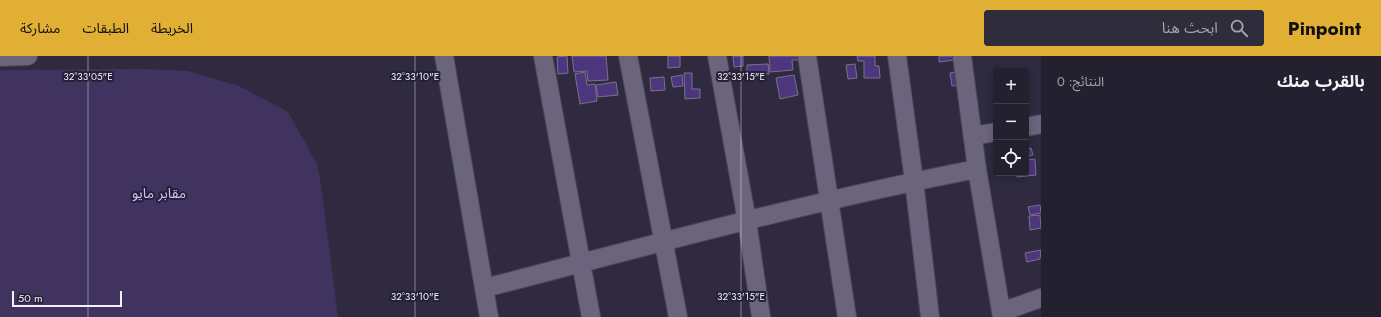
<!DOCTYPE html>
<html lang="ar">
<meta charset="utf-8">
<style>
:root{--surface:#23202f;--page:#2f2d3b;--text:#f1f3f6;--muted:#a3a3aa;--line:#403e4b;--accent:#e1af34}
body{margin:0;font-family:Jost,"Noto Sans Arabic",sans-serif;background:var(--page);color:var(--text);direction:rtl}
.controls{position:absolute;right:12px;top:12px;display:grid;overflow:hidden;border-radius:4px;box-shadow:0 2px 10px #0003}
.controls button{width:36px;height:36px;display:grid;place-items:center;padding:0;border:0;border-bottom:1px solid var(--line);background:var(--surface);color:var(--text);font:20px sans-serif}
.scale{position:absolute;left:12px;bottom:10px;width:110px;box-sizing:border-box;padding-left:4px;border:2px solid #f3f0fe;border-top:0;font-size:11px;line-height:14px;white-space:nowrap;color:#f3f0fe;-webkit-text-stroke:3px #252035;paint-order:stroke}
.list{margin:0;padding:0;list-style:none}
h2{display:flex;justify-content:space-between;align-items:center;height:52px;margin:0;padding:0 16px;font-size:17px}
h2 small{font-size:13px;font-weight:400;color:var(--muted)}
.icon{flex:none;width:22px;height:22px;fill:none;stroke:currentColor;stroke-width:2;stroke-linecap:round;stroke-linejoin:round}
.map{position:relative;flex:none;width:1041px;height:261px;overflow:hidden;direction:ltr}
header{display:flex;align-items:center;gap:24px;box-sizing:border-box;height:56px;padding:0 20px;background:var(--accent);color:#111}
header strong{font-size:19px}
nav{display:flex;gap:22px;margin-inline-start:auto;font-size:14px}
.search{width:280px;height:36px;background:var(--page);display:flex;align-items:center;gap:10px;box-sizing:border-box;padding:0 14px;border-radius:4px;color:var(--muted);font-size:15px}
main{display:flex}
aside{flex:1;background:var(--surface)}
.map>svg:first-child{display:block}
</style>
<header>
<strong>Pinpoint</strong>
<div class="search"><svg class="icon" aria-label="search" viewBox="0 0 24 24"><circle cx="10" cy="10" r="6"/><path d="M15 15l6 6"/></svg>ابحث هنا</div>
<nav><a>الخريطة</a><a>الطبقات</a><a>مشاركة</a></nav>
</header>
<main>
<aside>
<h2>بالقرب منك<small>النتائج: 0</small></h2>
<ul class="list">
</ul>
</aside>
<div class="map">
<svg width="1041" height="261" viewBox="0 0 1041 261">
<rect width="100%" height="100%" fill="#2f2a3f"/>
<!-- green -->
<path fill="#403360" d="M144,13L188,15L239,30L288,56L317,108L320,122L338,261H0V14Z"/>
<!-- building -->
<path fill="#4d367e" stroke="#77728a" d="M567,0L568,17L558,18L557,1Z
M572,0H606L608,24L588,25L587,15L574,16Z
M668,0H680V11L668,12Z
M733,0H743V10L734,11Z
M769,0H799V4H792L793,14L770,16Z
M857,0H875V10H879L880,22H864V5H858Z
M939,0H955V4L939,6Z
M768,8L769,18H747V9Z
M855,8L857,22L848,23L846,9Z
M960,15L962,29L952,30L950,17Z
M585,16L587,29L595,28L597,45L580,48L575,18Z
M684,17H692V33H700V42L685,43Z
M682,19L683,30L673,31L671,21Z
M794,19L798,39L780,43L776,22Z
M664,21L665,34L651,35L650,22Z
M616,26L618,39L598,41L596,29Z
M1031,92L1033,99L1026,101V93Z
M1035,103L1036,119L1017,121V117H1026V104Z
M1040,149L1041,157L1030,159L1028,151Z
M1040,159L1041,172L1030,174L1029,160Z
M1041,194L1040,203L1027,206L1025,197Z"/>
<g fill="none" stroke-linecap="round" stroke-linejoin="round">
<!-- minor casing -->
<g stroke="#4d4759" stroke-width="20">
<path id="minor" d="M444,0L489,261
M543,0L591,261
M628,0L678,261
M717,0L747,165L761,261
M807,0L847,261
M897,0L914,125L930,261
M962,0L977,113L1002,261
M0,1L28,0
M1026,71L1041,68
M973,80L996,76
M485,232C648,190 811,145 977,113
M1001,256L1041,242"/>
</g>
<!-- minor -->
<use href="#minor" stroke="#6a657d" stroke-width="18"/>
</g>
<!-- ticks -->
<path fill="none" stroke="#f3f0fe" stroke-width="1" stroke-opacity="0.45" d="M88,0V261M415,0V261M741,0V261"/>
<g text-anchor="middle" stroke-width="4" stroke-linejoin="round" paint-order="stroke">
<!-- park labels -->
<g font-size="14" fill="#cfc0ff" stroke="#252035">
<text x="159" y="142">مقابر مايو</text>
</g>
</g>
<g font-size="10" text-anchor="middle" fill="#f3f0fe" stroke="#252035" stroke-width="4" stroke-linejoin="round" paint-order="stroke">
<text x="88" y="24">32°33'05"E</text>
<text x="415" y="24">32°33'10"E</text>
<text x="741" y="24">32°33'15"E</text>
<text x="415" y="244">32°33'10"E</text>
<text x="741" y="244">32°33'15"E</text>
</g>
</svg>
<div class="controls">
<button>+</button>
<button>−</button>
<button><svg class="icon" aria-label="locate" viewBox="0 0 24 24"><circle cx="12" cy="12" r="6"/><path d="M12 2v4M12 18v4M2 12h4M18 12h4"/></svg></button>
</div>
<div class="scale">50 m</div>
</div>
</main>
